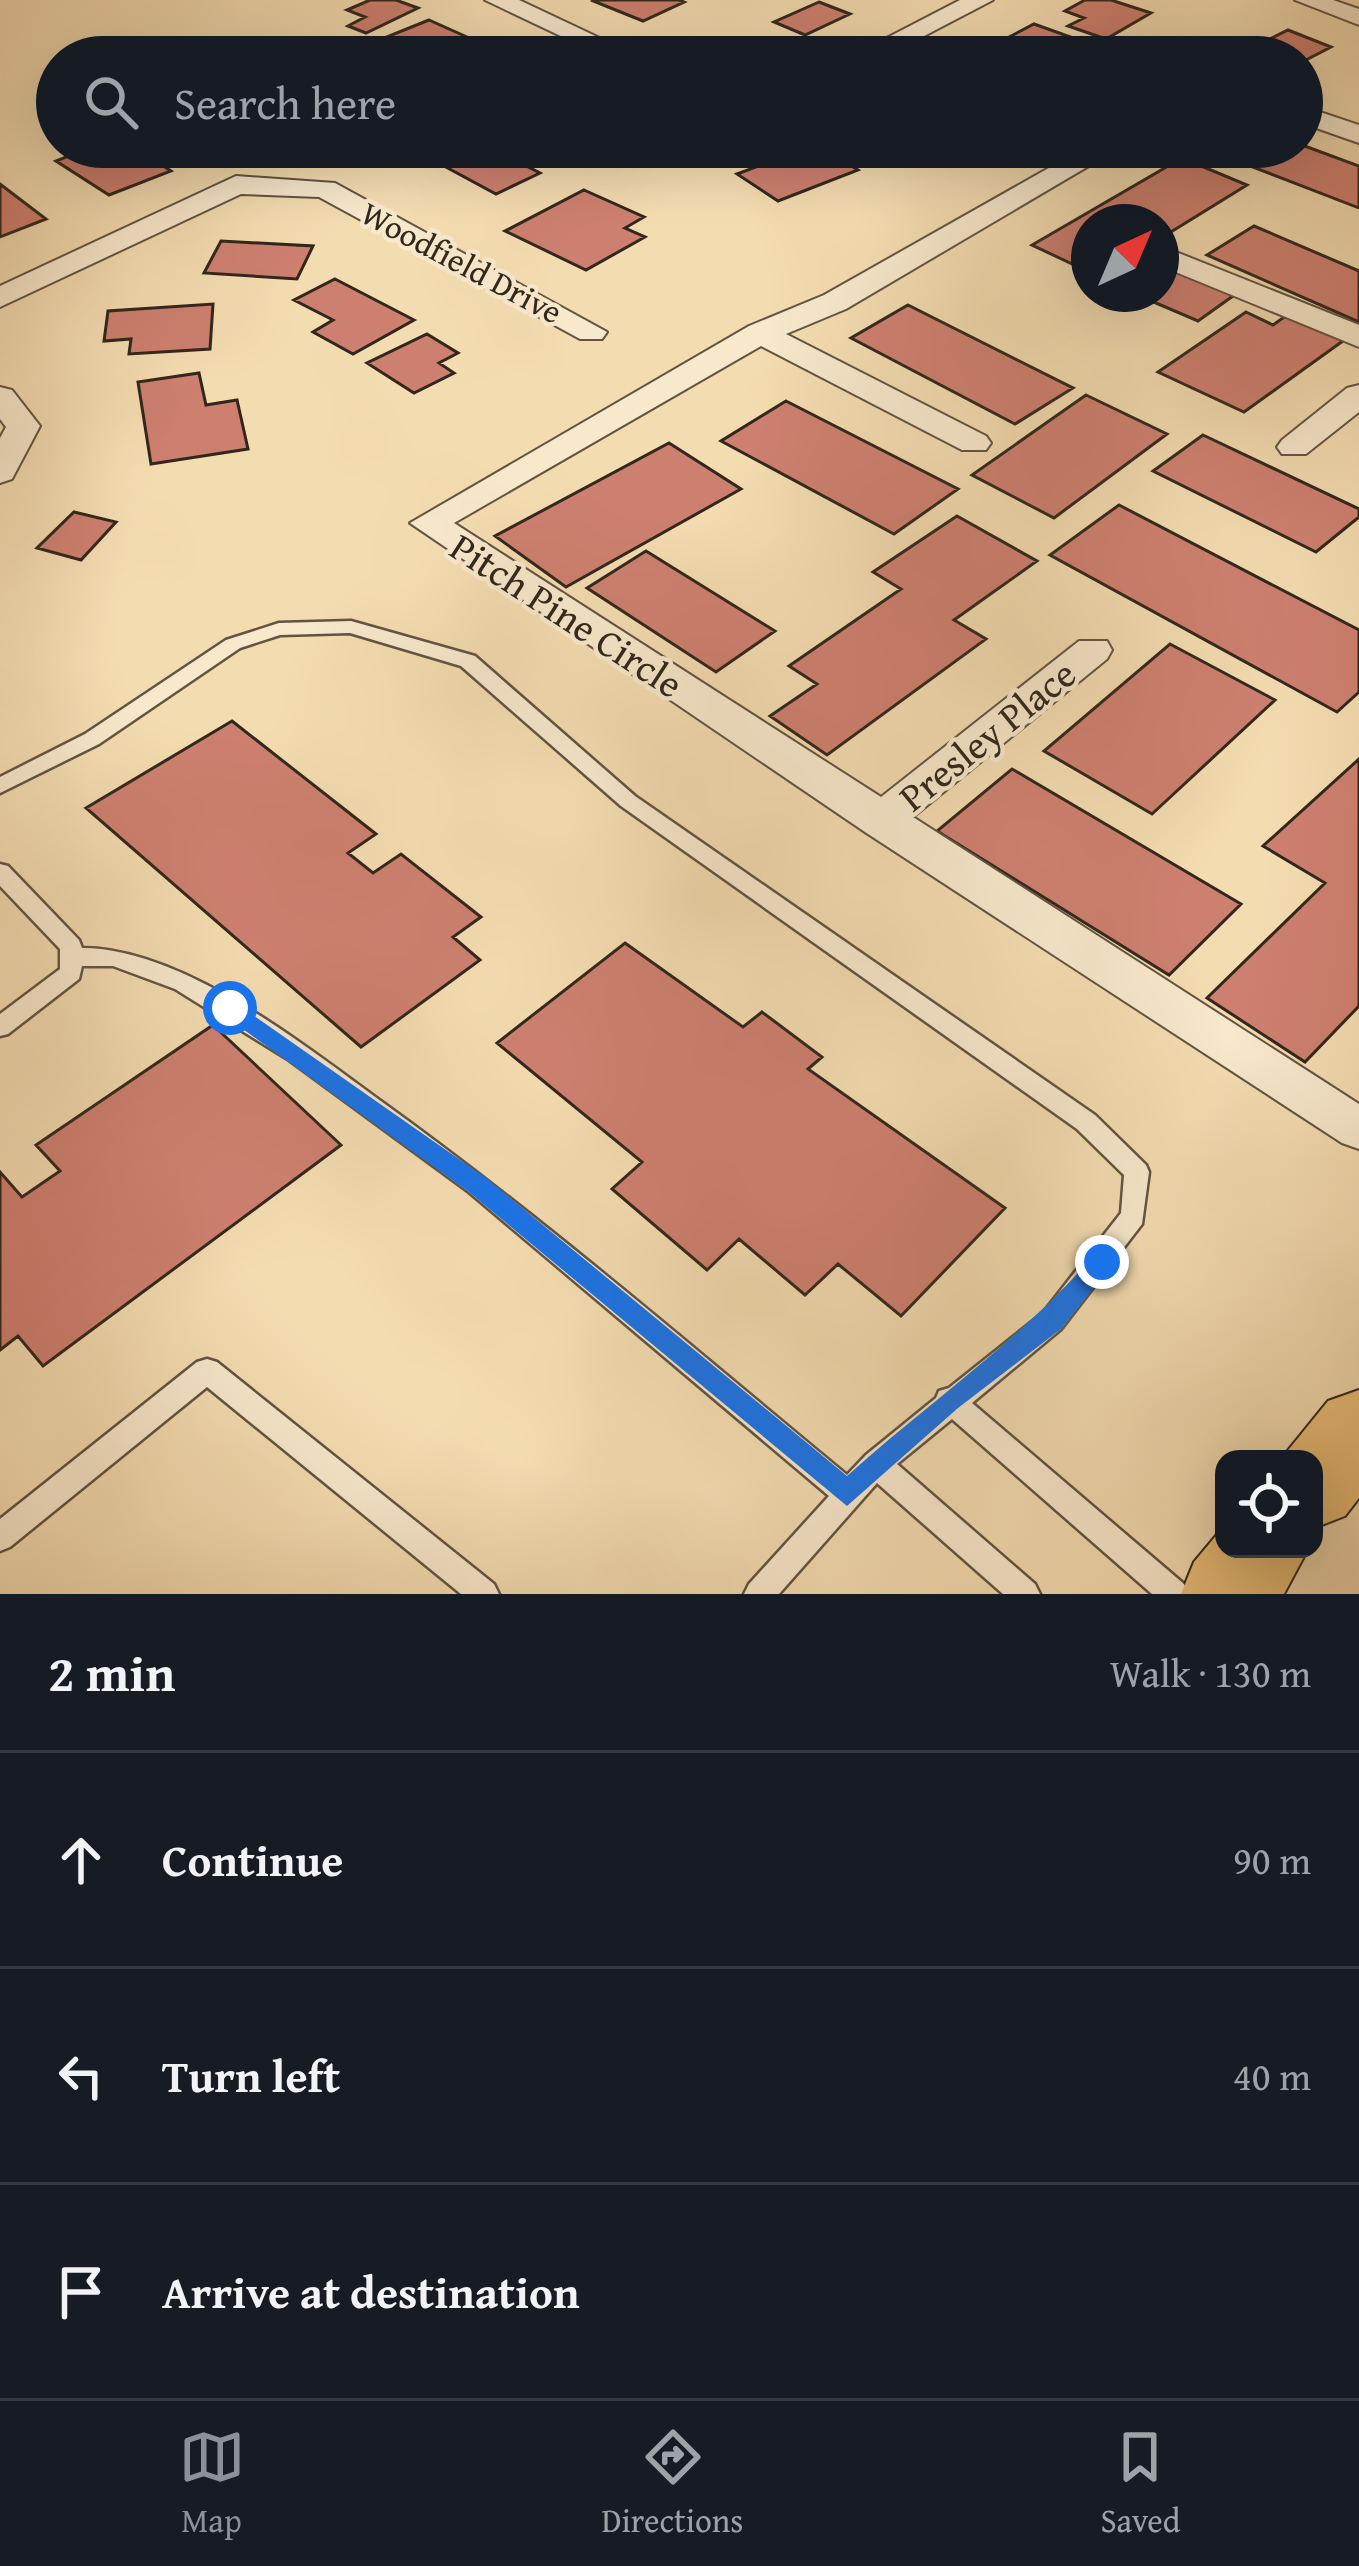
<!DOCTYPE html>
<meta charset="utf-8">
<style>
:root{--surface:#171b24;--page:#20242c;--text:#f1f3f6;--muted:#9ea1a6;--line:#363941;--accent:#8c9099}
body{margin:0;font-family:"Gentium Book Plus",serif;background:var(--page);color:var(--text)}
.controls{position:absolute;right:36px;bottom:36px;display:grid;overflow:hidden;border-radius:24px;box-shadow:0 12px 48px #0002}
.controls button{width:108px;height:108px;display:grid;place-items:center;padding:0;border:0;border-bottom:3px solid var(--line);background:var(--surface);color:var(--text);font:60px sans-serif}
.compass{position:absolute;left:1071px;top:204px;width:108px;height:108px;border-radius:50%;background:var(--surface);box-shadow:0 12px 48px #0002;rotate:44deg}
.stop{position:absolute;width:36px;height:36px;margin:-27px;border:9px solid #1a73e8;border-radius:50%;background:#fff}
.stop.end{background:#1a73e8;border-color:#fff;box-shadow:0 3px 12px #0008}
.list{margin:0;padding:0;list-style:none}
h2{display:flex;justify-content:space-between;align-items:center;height:156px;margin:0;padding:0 48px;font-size:51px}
h2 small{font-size:39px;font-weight:400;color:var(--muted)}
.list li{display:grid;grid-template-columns:78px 1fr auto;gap:36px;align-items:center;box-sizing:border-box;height:216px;padding:0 48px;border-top:3px solid var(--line)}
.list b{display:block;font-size:45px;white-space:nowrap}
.list em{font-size:39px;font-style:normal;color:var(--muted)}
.icon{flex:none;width:66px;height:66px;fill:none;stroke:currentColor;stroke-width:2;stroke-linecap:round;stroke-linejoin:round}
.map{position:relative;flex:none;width:1359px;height:1594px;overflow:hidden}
.search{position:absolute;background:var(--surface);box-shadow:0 12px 48px #0002;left:36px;right:36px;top:36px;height:132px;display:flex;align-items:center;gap:30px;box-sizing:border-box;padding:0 42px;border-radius:66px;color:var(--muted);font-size:45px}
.sheet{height:804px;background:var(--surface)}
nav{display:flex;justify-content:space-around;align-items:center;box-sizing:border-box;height:168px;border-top:3px solid var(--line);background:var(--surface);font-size:33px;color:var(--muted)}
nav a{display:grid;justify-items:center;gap:6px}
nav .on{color:var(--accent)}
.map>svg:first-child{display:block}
</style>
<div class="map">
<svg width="1359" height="1594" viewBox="0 0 1359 1594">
<rect width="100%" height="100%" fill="#f4dcb1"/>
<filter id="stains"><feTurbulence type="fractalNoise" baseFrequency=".00167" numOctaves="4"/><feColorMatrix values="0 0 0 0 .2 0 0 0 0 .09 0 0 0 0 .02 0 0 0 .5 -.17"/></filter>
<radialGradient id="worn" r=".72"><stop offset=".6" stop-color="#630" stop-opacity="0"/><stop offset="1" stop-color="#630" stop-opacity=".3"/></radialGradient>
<!-- building -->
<path fill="#ce8070" stroke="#31271c" stroke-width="3" d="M370,0H396L418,8L366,33L348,26L365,17L347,10Z
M591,0H679L684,2L643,21Z
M1085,0H1111L1151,13L1106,39L1068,26L1084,18L1065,11Z
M819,2L850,14L805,35L774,22Z
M429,20L478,42L443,57H425L384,38Z
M1034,24L1079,40L1048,57H1002L984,50Z
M1288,30L1331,47L1302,62V57L1241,53Z
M711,41L731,50L744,43L765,51L753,57L683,54Z
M1302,145L1359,166V208L1201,147Z
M91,147H133L171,171L109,195L56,161Z
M459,147H489L540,173L496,194L431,159Z
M810,147H821L858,170L778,201L737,174Z
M1182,158L1247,185L1161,238V222H1089V272L1032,245Z
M0,184L46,219L0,237Z
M584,190L644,217L625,228L645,237L586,270L505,231Z
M1254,226L1359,271V322L1207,255Z
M221,241L313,246L297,279L204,273Z
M1161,258L1240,291L1198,321L1135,294H1161Z
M335,279L414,320L353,354L313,332L333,320L294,300Z
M213,304L210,349L129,354L131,339L104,341L108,311Z
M908,305L1073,388L1015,424L851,338Z
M1246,312L1273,325L1290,313L1347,338L1244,412L1158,372Z
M427,334L458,353L439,363L454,373L414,393L367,363Z
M199,373L206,405L237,400L248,449L151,464L138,382Z
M1086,395L1167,434L1054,518L972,475Z
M786,401L958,489L894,534L721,441Z
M1203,435L1359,509V517L1316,552L1153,471Z
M669,443L741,489L566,587L495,536Z
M1119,505L1359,630V692L1337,712L1050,555Z
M74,512L116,522L81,560L37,548Z
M957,516L1037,561L954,620L986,639L827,755L770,716L817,684L789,666L901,589L873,572Z
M646,551L775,631L716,672L587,588Z
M1170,644L1275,700L1152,814L1044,751Z
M232,721L376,834L348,853L373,873L401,854L481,917L453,937L480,960L361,1047L86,808Z
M1359,759V1006L1305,1062L1207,998L1325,883L1263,846Z
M1012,769L1241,904L1169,975L937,831Z
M625,943L743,1027L762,1012L822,1057L808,1069L1005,1208L901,1316L838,1264L805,1295L739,1239L707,1270L612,1189L642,1162L497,1043Z
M213,1025L341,1145L43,1366L18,1336L0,1350V1172L22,1197L60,1171L36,1145Z"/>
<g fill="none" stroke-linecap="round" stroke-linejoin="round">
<!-- service casing -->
<g stroke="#625441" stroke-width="5">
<path id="service" d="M351,621L475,656L635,796L1095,1115L1146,1165L1149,1172L1142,1224L1061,1329L972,1403L1184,1584L1189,1594H1152L952,1419L897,1464L1035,1584L1040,1594H1003L877,1483L779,1594H744L749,1584L829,1496L469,1192L289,1060L175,989L113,966H82L79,979L8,1034L0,1036V1014L60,969V949L0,886V864L8,866L79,940L82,948C181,948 300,1042 378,1099C541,1216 693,1348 847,1475L866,1455L936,1398L939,1391L949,1388L1043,1313L1121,1213L1124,1175L1077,1129L621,806L461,666L350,633L280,635L240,648L99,744L0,793V777L85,734L226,640L279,623Z
M207,1359L217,1362L494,1584L499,1594H461L207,1387L10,1547L0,1551V1519L197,1362Z"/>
</g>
<!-- minor casing -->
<g stroke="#625441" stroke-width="4">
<path id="minor" d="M485,0H519L640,57H605Z
M960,0H993L884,57H850Z
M1295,0H1333L1359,9V25Z
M1302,106L1359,125V143L1302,123Z
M1086,147H1121L846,309L786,334L986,436L991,443L986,450H962L761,346L454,523L881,797L1079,641H1107L1112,650L1107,659L913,817L1359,1104V1149L1342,1143L865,832L410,523L749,326L824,295Z
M236,176L335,183L607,332L602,339H580L319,197L241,194L0,307V286Z
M1161,246L1359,325V347L1161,266Z
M1359,385V412L1306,454H1282L1277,447L1282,440L1347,388Z
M0,387L12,390L40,426L12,479L0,483V438L6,427L0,419Z"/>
</g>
<!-- primary casing -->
<g stroke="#31271c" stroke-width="4">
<path id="primary" d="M1359,1390V1498L1345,1516L1314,1528V1459H1281L1328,1401Z
M1224,1526V1549H1308L1284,1594H1181L1194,1562Z"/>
</g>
<!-- service -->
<use href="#service" fill="#f8e8cc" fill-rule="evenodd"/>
<!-- minor -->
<use href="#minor" fill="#f8e8cc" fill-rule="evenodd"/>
<!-- primary -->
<use href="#primary" fill="#eabe78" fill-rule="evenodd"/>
</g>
<!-- route -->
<path fill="#1a73e8" d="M230,999L486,1178L847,1476C929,1402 1022,1339 1094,1255H1111L1114,1262L1061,1329L958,1408L847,1506L469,1192L222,1014V1002Z"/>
<g text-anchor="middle" stroke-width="9" stroke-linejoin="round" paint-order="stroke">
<!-- far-street labels -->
<g font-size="33" fill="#31271c" stroke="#f8e8cc">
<text transform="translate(462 262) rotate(28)" y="12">Woodfield Drive</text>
</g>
<!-- street labels -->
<g font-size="39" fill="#31271c" stroke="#f8e8cc">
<text transform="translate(567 615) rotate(33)" y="14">Pitch Pine Circle</text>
<text transform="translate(987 735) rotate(-39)" y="14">Presley Place</text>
</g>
</g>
<rect width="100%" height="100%" filter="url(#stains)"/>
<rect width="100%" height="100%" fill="url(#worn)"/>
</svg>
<div class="controls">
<button><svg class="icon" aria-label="locate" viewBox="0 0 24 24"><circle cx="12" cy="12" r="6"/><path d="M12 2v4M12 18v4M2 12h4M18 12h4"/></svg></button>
</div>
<svg class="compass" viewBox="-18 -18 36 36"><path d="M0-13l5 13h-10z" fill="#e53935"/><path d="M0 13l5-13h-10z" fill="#9ea1a6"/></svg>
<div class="stop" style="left:230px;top:1008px"></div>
<div class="stop end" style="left:1102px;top:1262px"></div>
<div class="search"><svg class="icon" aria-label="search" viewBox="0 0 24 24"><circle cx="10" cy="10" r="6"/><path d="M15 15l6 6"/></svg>Search here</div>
</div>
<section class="sheet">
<h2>2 min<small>Walk · 130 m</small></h2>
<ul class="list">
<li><svg class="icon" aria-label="ahead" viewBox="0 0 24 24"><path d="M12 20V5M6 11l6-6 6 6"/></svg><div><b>Continue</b></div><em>90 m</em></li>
<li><svg class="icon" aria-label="left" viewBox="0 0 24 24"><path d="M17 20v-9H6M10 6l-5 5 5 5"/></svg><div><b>Turn left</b></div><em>40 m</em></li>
<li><svg class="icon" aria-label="arrive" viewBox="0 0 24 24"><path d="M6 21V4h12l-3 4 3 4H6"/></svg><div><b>Arrive at destination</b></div></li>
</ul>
</section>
<nav>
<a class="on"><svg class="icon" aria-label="map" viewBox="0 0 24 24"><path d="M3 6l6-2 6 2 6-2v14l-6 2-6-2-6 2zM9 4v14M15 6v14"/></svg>Map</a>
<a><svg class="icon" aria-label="directions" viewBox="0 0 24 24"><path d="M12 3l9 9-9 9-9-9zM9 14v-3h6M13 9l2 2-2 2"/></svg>Directions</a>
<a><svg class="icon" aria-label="saved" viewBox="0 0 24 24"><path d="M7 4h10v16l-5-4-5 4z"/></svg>Saved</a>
</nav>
